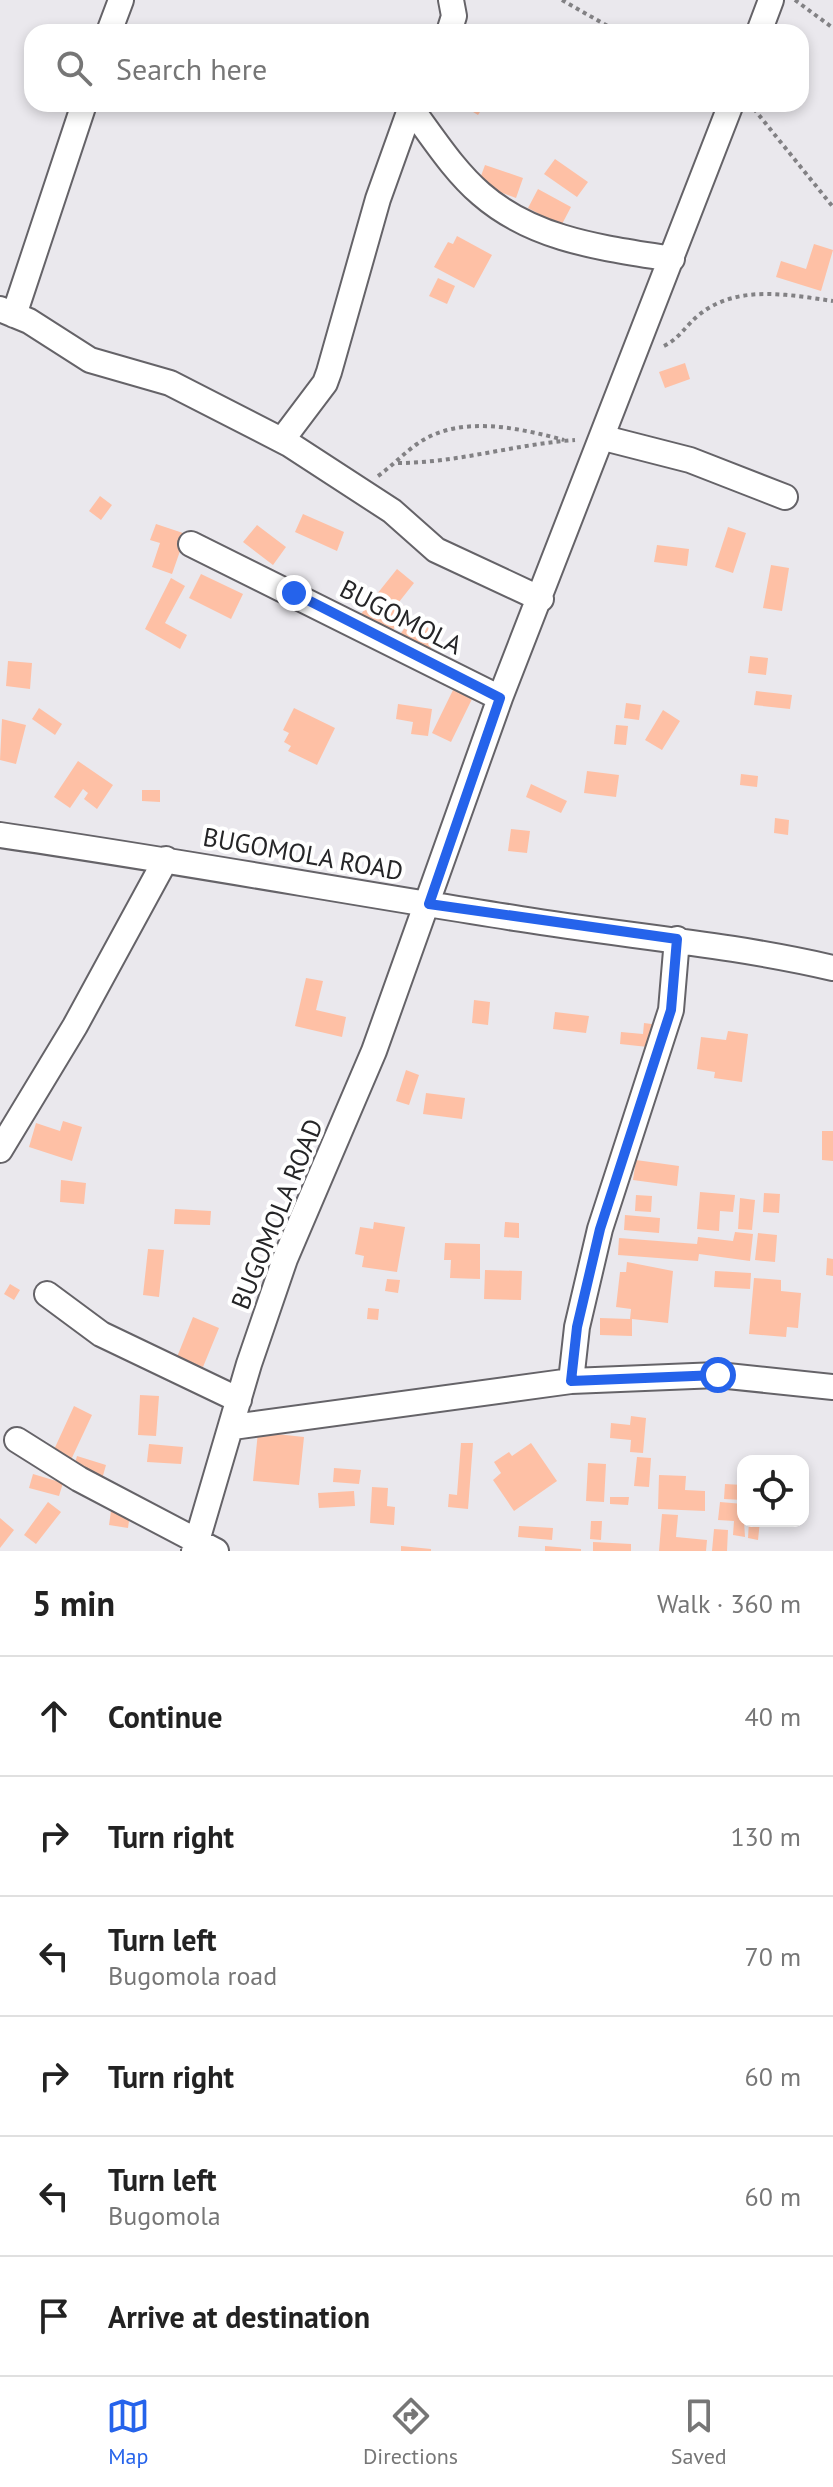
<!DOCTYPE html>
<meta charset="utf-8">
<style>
:root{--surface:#fff;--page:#f6f6f6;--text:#222;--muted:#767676;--line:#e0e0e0;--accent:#2563eb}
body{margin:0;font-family:"PT Sans",sans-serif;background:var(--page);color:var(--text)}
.controls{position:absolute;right:24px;bottom:24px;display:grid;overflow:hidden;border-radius:16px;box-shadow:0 4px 12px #0003}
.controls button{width:72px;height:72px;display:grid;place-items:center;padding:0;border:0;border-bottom:2px solid var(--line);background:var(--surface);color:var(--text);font:40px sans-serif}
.stop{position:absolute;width:24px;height:24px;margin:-18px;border:6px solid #2563eb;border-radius:50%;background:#fff}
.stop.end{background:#2563eb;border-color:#fff;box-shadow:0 2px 8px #0008}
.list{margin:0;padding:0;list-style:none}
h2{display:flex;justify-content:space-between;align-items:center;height:104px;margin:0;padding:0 32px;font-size:34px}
h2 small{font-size:26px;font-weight:400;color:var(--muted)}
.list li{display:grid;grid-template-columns:52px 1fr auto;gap:24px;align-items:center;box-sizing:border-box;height:120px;padding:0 32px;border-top:2px solid var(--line)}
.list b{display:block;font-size:30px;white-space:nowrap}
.list p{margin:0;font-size:26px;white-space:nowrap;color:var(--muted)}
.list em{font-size:26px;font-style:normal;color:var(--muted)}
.icon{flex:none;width:44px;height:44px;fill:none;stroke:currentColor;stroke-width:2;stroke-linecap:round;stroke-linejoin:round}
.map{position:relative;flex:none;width:833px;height:1551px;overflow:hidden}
.search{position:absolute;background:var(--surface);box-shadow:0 4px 12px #0003;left:24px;right:24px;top:24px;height:88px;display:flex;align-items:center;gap:20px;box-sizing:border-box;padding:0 28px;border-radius:24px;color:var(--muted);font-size:30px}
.sheet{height:824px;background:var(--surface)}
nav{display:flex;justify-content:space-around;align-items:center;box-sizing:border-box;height:112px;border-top:2px solid var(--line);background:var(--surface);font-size:22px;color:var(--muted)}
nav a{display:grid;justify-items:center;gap:4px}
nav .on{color:var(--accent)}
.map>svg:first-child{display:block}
</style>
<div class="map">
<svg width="833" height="1551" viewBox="0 0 833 1551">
<rect width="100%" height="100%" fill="#eae8ed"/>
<!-- building -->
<path fill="#fec0a5" d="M460,104H485L478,115Z
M555,159L588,182L577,197L544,174Z
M485,165L523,178L516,198L478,184Z
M538,189L571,207L561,226L528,208Z
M457,236L492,255L474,288L434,267L448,242L453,244Z
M814,244L833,250L821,291L776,277L781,261L806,269Z
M438,278L455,286L447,304L429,296Z
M685,363L690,379L665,388L659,372Z
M100,496L112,505L101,520L89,511Z
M303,514L344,532L337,551L295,532Z
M156,524L186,534L172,574L152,567L160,543L150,540Z
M257,525L286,547L273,565L243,542Z
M728,527L746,533L733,573L715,567Z
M657,545L689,549L687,566L654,562Z
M771,565L789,568L782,611L763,608Z
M397,569L414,583L399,602L409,610L388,636L361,614Z
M201,574L243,594L231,619L189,598Z
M171,578L185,586L165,623L187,635L180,649L145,629Z
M414,616L439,637L423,658L398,637Z
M750,656L768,658L766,675L748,673Z
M8,661L32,663L30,689L6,686Z
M453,690L472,699L451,742L432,733Z
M756,691L792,695L790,709L754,705Z
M626,703L641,705L639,720L624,718Z
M398,704L432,709L428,736L411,734L413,722L396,719Z
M39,708L62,724L55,735L32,719Z
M294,708L335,728L317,765L288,751L291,746L284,742L289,733L283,730Z
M663,710L680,721L662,750L645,740Z
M2,719L26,725L16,764L0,760Z
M616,725L628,726L626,745L614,744Z
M78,761L113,785L97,809L84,799L88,793L83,789L70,808L54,797Z
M587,771L619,775L616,797L584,793Z
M741,774L758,776L757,787L740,785Z
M531,784L567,801L561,813L526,797Z
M142,790H160V802L142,801Z
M775,818L789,820L788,835L774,833Z
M511,829L530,831L527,853L508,851Z
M306,978L323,981L316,1010L346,1017L342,1037L295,1026Z
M474,1000L490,1002L488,1025L472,1023Z
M555,1012L589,1016L586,1033L553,1029Z
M644,1023L659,1025L657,1048L620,1044L621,1032L643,1034Z
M728,1031L748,1034L742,1082L714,1078L715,1072L697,1069L701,1037L726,1040Z
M406,1070L419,1075L409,1105L396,1101Z
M426,1093L465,1098L462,1119L423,1114Z
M63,1121L82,1127L72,1161L29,1147L36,1123L60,1131Z
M822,1131H833V1161L822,1160Z
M636,1160L679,1166L677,1186L633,1180Z
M61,1180L86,1183L84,1204L60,1202Z
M700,1192L735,1195L733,1212L720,1211L719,1231L697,1229Z
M764,1193L780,1194L779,1213L763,1212Z
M636,1195L652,1196L651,1212L635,1211Z
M740,1198L755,1200L752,1230L738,1229Z
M175,1209L211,1211L210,1225L174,1224Z
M625,1215L660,1218L659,1233L624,1230Z
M374,1222L405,1227L397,1272L362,1267L364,1256L355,1254L360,1227L373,1229Z
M505,1222L519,1223V1238L504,1237Z
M735,1232L753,1234L750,1261L699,1254L698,1261L618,1255L619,1238L697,1244L698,1237L733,1241Z
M758,1233L777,1235L775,1262L755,1260Z
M445,1243L480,1244V1279L450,1278L451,1260H444Z
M148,1249L164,1250L159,1297L143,1295Z
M827,1258L833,1259V1276L826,1275Z
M627,1262L673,1271L668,1323L632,1319V1336L600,1335V1318L630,1319L631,1309L616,1307L620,1272H626Z
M485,1270L522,1271L521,1300L484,1299Z
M715,1271L751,1273L750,1289L714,1287Z
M754,1278L781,1280V1291L801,1293L798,1328L787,1327L786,1337L749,1334Z
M387,1279L400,1280L398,1293L385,1291Z
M10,1284L20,1290L14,1300L4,1294Z
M368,1308L379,1309L378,1320L367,1319Z
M193,1317L219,1328L203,1367L177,1357Z
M140,1395L159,1396L156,1436L138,1435Z
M74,1406L92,1415L70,1462L52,1454Z
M631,1416L646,1418L643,1453L630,1452L631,1440L610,1438L611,1423L630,1425Z
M258,1432L304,1437L299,1485L253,1481Z
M461,1443H473L468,1509L448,1507L449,1494L457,1495Z
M531,1443L557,1481L514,1511L493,1480L501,1473L494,1462L509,1452L512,1456Z
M149,1444L183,1447L181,1464L147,1462Z
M77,1456L106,1465L102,1479L73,1470Z
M637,1457L651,1458L649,1487L634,1486Z
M588,1463L606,1464L604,1502L586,1501Z
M334,1468L361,1470L359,1484L333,1482Z
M33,1474L63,1483L59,1496L29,1488Z
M659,1475L686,1476L685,1490L705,1491V1511L658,1509Z
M725,1484L743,1485V1500L724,1499Z
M372,1487L388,1488L387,1506L395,1507L394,1525L370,1523Z
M354,1491L355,1506L319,1508L318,1493Z
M610,1497H629L628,1505L610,1504Z
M48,1502L61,1512L36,1544L24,1535Z
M720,1502L743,1504L745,1537L733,1535L734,1521L718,1520Z
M111,1511L130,1514L128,1528L109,1525Z
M662,1514L678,1515L676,1537L707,1540L706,1551H659Z
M0,1518L14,1530L0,1548Z
M591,1521H602L601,1540L590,1539Z
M749,1521H760L758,1540L748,1538Z
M519,1526L553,1528L552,1540L518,1537Z
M714,1529L728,1530L727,1551H712Z
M593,1542L631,1544V1551H593Z
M401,1546L431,1549V1551H401Z
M545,1546L581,1549V1551H545Z"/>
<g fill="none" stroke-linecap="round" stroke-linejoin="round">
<!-- minor casing -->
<g stroke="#656368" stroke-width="28">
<path id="minor" d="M109,32L121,0
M449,32L454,16L451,0
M759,32L771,0
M410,107C432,136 453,170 481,194C535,241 605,248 672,259
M0,309L29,321L90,360L170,383L289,444L392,511L436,550L541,599
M14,315L84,104
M604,438L690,460L785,497
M282,440L325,383L329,372L378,199L412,104
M191,544L500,698
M0,835C174,860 347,892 521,919C626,936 730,944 833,968
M0,1150L75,1026L166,859
M47,1294L101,1334L239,1400
M571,1381L577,1327L600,1229L671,1010L677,939
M233,1427L571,1381L718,1375L833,1387
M17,1440L79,1479L216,1551
M194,1551L249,1364L285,1259L374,1051L500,698L731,104"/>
</g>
<!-- path -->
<path stroke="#828184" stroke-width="4" stroke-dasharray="4 4" stroke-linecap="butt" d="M562,0L618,32
M795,0L833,28
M754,109L833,207
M664,346C680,338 686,325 700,314C738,284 790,295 833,301
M398,463C457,463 516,444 575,440
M378,476C392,466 403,454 417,444C459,414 519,428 564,440"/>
<!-- minor -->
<use href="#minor" stroke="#fff" stroke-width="24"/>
</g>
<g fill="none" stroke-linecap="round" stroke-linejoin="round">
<!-- route -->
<path stroke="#2563eb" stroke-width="10" d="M294,593L500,698L429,904L677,939L671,1010L600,1229L577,1327L571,1381L718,1375"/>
</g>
<g text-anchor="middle" stroke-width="8" stroke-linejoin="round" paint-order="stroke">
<!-- street labels -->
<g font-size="26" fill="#252527" stroke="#fff">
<text transform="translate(401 617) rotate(27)" y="9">BUGOMOLA</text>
<text transform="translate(303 854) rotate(10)" y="9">BUGOMOLA ROAD</text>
<text transform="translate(277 1214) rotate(-68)" y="9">BUGOMOLA ROAD</text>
</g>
</g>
</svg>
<div class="controls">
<button><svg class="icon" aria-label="locate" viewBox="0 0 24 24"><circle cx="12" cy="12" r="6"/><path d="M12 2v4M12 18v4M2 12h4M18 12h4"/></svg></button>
</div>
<div class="stop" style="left:718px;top:1375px"></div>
<div class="stop end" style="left:294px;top:593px"></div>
<div class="search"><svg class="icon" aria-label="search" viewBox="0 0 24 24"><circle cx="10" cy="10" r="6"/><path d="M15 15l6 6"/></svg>Search here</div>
</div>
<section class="sheet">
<h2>5 min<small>Walk · 360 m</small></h2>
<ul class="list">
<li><svg class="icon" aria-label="ahead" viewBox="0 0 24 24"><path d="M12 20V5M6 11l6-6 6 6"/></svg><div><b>Continue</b></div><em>40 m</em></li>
<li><svg class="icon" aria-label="right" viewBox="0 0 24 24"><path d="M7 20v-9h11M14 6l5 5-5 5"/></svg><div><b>Turn right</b></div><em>130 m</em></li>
<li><svg class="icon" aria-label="left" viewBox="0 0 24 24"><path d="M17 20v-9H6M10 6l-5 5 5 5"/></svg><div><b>Turn left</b><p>Bugomola road</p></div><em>70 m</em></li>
<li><svg class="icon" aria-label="right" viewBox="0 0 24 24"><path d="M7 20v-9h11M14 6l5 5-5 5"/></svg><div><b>Turn right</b></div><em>60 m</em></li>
<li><svg class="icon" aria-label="left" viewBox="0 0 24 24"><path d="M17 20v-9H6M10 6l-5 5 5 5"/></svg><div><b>Turn left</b><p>Bugomola</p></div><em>60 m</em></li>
<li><svg class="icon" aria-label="arrive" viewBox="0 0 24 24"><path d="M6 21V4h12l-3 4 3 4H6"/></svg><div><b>Arrive at destination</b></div></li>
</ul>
</section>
<nav>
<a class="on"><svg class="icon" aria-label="map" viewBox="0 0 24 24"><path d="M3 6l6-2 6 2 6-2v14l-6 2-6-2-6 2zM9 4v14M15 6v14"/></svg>Map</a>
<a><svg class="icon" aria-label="directions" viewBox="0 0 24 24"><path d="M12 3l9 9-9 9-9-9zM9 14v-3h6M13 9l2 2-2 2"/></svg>Directions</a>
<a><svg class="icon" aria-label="saved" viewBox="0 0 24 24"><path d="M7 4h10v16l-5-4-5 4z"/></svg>Saved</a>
</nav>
